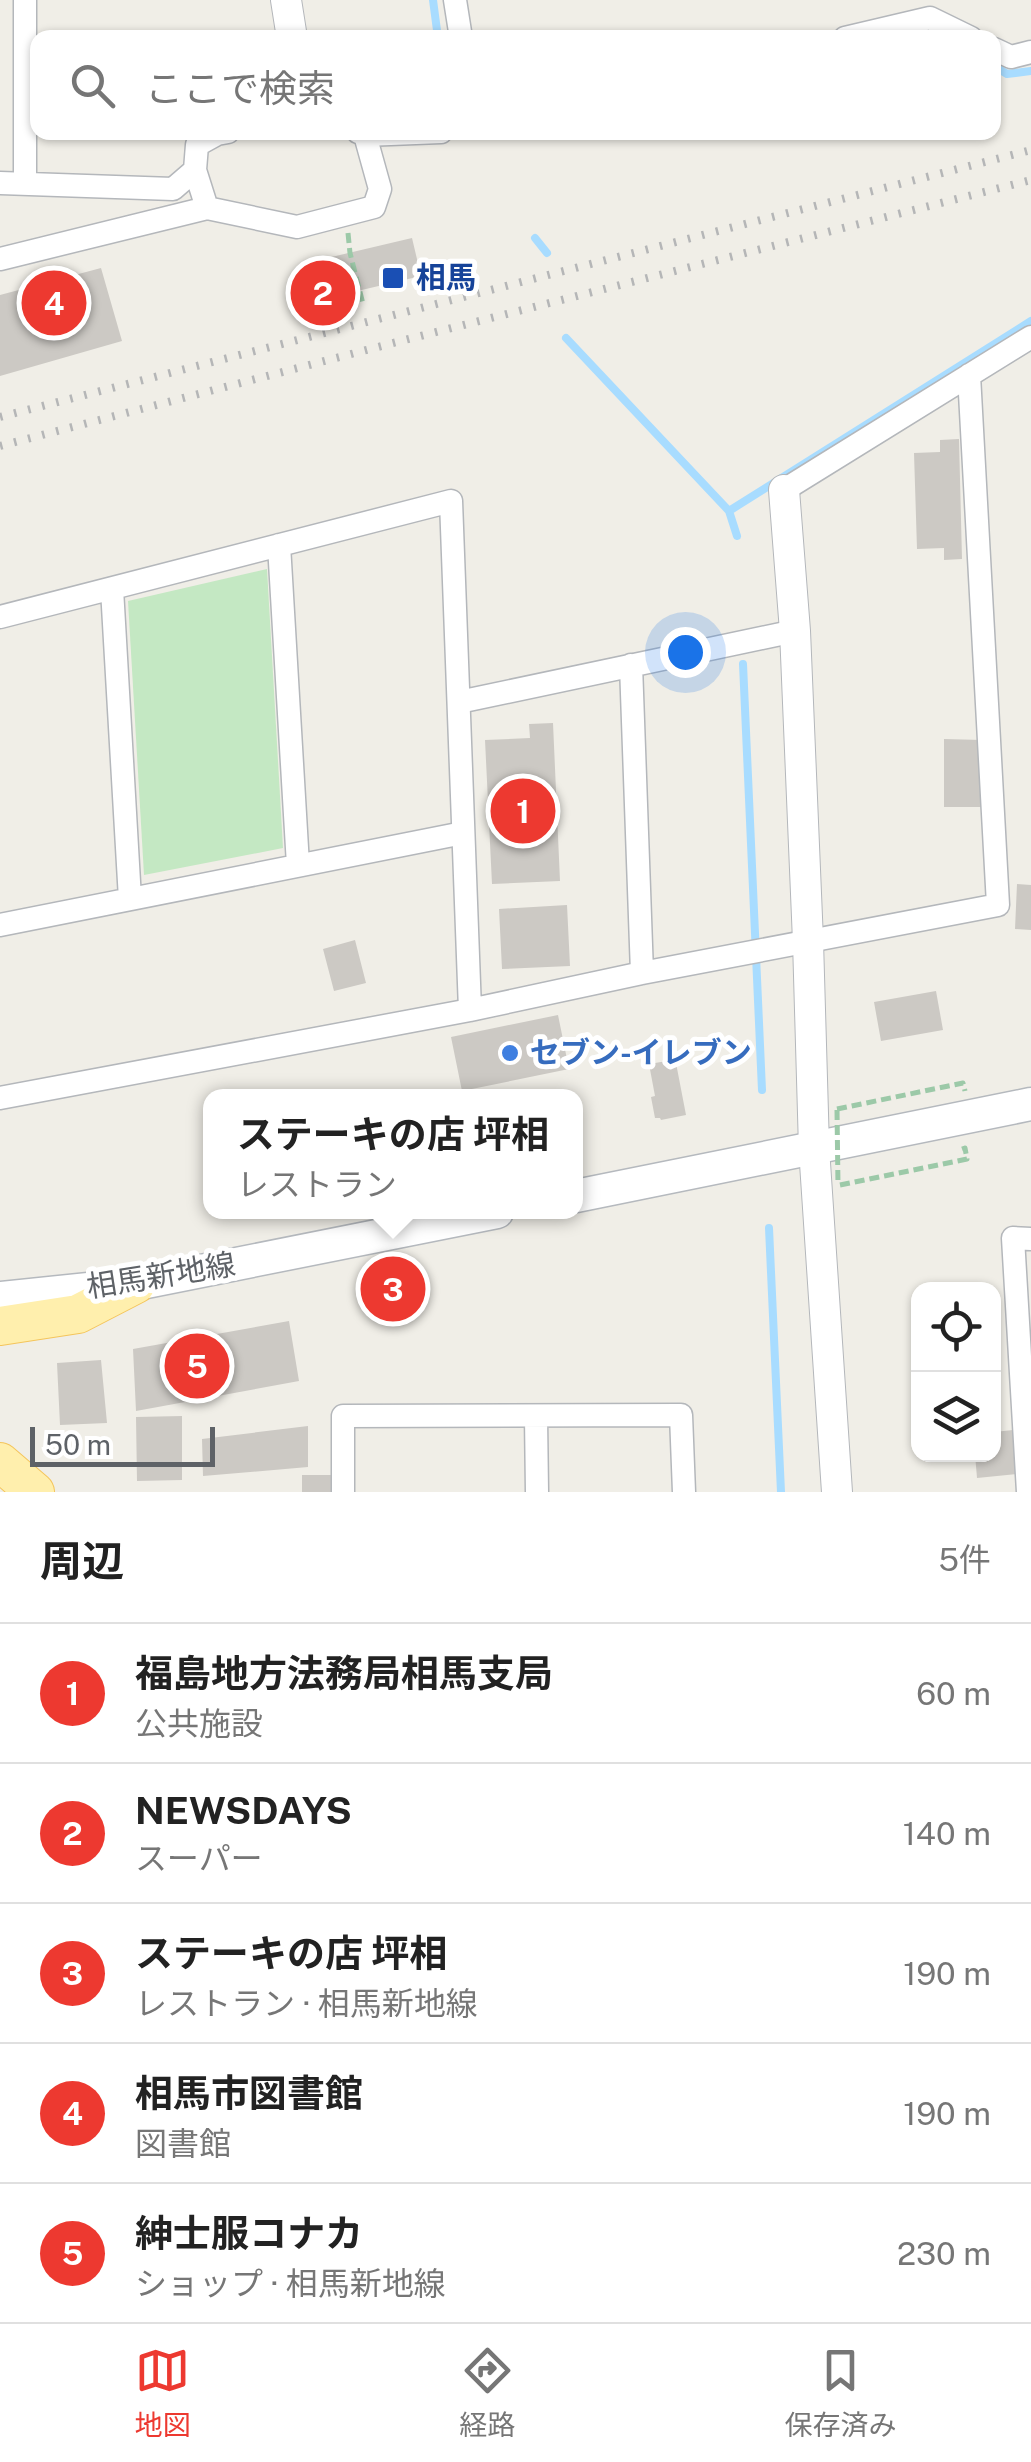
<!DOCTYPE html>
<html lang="ja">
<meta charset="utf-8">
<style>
:root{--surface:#fff;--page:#f2f2f2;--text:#222;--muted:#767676;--line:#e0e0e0;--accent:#ed3930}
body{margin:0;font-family:"Public Sans","Noto Sans JP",sans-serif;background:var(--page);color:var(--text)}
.controls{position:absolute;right:30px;bottom:30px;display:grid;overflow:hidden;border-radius:20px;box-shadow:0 2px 8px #0004}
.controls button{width:90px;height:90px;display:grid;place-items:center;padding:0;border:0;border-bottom:2px solid var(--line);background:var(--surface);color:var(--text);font:50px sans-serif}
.scale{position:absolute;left:30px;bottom:25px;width:185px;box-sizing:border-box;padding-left:10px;border:5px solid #5e6267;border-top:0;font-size:28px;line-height:35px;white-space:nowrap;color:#5e6267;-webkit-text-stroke:8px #fff;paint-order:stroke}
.you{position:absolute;left:685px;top:652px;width:35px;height:35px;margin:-25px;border:8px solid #fff;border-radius:50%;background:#1a73e8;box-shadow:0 0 0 15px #1a73e833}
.badge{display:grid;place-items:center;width:65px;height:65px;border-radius:50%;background:var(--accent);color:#fff;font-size:32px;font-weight:700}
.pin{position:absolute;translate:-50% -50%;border:5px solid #fff;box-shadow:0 2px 10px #0006}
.popup{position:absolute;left:203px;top:1089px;width:380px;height:130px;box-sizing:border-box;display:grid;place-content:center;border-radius:20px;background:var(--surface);filter:drop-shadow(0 2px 8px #0005);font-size:32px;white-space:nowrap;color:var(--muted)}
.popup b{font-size:38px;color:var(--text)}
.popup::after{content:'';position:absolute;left:50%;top:100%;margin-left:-20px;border:20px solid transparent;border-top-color:var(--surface)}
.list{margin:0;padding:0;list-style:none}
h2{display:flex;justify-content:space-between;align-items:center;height:130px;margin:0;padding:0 40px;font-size:42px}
h2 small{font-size:32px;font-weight:400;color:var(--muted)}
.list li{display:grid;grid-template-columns:65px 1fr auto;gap:30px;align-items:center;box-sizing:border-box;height:140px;padding:0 40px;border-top:2px solid var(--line)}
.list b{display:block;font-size:38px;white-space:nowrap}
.list p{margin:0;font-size:32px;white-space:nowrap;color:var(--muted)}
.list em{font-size:32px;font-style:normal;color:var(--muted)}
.icon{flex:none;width:55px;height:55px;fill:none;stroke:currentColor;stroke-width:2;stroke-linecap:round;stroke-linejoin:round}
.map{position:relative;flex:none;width:1031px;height:1492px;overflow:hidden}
.search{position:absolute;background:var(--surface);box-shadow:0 2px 8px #0004;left:30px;right:30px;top:30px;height:110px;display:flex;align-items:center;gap:25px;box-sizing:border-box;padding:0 35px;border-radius:20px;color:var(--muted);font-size:38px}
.sheet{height:830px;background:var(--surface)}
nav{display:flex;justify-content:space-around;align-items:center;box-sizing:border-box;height:140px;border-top:2px solid var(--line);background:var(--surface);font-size:28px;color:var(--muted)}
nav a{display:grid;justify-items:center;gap:5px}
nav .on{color:var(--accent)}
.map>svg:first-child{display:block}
</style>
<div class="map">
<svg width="1031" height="1492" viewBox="0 0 1031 1492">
<rect width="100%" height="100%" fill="#f0eee7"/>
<!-- green -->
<path fill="#c4e8c3" d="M267,569L283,848L144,875L128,601Z"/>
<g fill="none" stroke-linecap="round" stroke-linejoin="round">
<!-- stream -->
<path stroke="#a8dcff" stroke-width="8" d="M433,0L438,38
M901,38L930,30L944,38
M994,66L1007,74L1031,71
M535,238L547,253
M566,338L729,511L737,536
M729,511L1031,321
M743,664L762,1090
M769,1228L781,1492"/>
</g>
<!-- building -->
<path fill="#ccc9c4" d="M412,238L421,276L315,301L306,263Z
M101,268L122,341L0,376V295Z
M959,439L962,559L944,560V548L917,549L914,453L940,452V440Z
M553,723L560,881L492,884L485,740L530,738L529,724Z
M944,739L982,740L981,807H944Z
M1017,884L1031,885V930L1015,929Z
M567,905L570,966L502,969L499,909Z
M355,940L366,983L334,991L323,949Z
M936,991L943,1030L881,1041L874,1002Z
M558,1015L569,1069L462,1091L451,1037Z
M667,1061L668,1065L676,1063L686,1115L661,1120L660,1118H655L651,1097L655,1096L649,1064Z
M289,1321L299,1381L136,1411L133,1349Z
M101,1360L107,1423L60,1425L57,1363Z
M182,1416V1480L137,1481L136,1417Z
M308,1426V1467L203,1476L202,1439Z
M1013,1430L1017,1474L977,1478L975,1454H994V1432Z
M302,1475H335L334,1492H302Z"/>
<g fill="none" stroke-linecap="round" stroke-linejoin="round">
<!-- minor casing -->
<g stroke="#b4b7bb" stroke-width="25">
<path id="minor" d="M25,0V184
M455,0L461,38
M845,38L930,18L971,38
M994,49L1011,57L1031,52
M228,132L217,134L197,145L195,170L207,208L297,227L374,207L380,189L365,135L358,132
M365,135L441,132
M0,183L173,189L195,170
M0,259L207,208
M784,490L1031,337
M279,545L298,865
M112,589L130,899
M0,617L451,501L470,1010
M631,665L642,973
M459,702L795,631
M0,925L463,833
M0,1098L470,1010L642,973L998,905L969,375
M536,1417L537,1492
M343,1492V1416L681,1415L684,1492
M1028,1492L1013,1238L1031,1239"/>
</g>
<!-- tertiary casing -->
<g stroke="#b4b7bb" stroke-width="32">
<path id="tertiary" d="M286,0L292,38
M784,490L795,631L808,941L814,1148L837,1492"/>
</g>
<!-- secondary casing -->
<g stroke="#b5b9be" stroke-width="35">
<path id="secondary" d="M576,1196L1031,1104
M0,1298L136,1284L497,1212"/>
</g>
<!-- primary casing -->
<g stroke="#f4c55c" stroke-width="40">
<path id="primary" d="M0,1326L78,1314L136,1284
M0,1462L35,1492"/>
</g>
<!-- path -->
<path stroke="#9cc9a8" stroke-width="5" stroke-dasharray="10 5" stroke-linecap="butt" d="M348,233L350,253L363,304
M837,1109L963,1083L965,1091
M840,1185L967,1159L965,1148L962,1149"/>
<!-- minor -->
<use href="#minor" stroke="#fff" stroke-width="22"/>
<!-- tertiary -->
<use href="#tertiary" stroke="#fff" stroke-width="30"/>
<!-- secondary -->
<use href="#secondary" stroke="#fff" stroke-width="32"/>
<!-- primary -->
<use href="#primary" stroke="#ffefad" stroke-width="38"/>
<!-- rail -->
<path stroke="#b5b6b7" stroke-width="8" stroke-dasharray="2.5 12" stroke-linecap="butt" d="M0,417L1031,150
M0,446L397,342L1031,180"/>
<!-- path-bridge -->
<path stroke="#9cc9a8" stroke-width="5" stroke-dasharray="10 5" stroke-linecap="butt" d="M837,1110L838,1185"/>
</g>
<!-- markers -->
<rect fill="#1a4fb4" stroke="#fff" stroke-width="4" x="381" y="266" width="24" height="24" rx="5"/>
<circle fill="#3f7fe0" stroke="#fff" stroke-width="4" cx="510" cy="1053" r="10"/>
<g text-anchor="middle" stroke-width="10" stroke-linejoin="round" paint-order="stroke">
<!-- transit labels -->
<g font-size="30" font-weight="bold" fill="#164399" stroke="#fff" text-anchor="start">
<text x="416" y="288">相馬</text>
</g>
<!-- shop labels -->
<g font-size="30" font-weight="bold" fill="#366cbe" stroke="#fff" text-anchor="start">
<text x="530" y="1063">セブン-イレブン</text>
</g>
<!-- street labels -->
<g font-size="30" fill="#5e6267" stroke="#fff">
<text transform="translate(161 1276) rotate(-9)" y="10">相馬新地線</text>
</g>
</g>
</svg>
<div class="controls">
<button><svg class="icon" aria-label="locate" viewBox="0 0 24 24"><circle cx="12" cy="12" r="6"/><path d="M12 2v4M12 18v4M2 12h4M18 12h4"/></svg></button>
<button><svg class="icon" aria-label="layers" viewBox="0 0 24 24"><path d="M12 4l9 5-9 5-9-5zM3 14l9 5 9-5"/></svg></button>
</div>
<div class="scale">50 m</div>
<div class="you"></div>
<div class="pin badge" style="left:523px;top:811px">1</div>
<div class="pin badge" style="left:323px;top:293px">2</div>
<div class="pin badge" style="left:393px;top:1289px">3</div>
<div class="popup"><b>ステーキの店 坪相</b>レストラン</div>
<div class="pin badge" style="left:54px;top:303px">4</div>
<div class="pin badge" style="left:197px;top:1366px">5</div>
<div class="search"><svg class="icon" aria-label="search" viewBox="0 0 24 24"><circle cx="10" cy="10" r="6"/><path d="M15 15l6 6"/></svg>ここで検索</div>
</div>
<section class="sheet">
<h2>周辺<small>5件</small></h2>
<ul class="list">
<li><span class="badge">1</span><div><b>福島地方法務局相馬支局</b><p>公共施設</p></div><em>60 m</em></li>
<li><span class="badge">2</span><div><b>NEWSDAYS</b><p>スーパー</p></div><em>140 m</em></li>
<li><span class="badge">3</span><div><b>ステーキの店 坪相</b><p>レストラン · 相馬新地線</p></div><em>190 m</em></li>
<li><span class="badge">4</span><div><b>相馬市図書館</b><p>図書館</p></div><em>190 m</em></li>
<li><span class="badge">5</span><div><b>紳士服コナカ</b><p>ショップ · 相馬新地線</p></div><em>230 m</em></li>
</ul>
</section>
<nav>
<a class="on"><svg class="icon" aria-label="map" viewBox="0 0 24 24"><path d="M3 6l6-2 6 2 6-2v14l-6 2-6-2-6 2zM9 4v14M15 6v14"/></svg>地図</a>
<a><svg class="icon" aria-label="directions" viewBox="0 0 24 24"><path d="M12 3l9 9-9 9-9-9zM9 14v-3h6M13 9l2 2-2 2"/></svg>経路</a>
<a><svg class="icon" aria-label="saved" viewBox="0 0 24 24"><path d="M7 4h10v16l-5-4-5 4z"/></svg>保存済み</a>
</nav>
